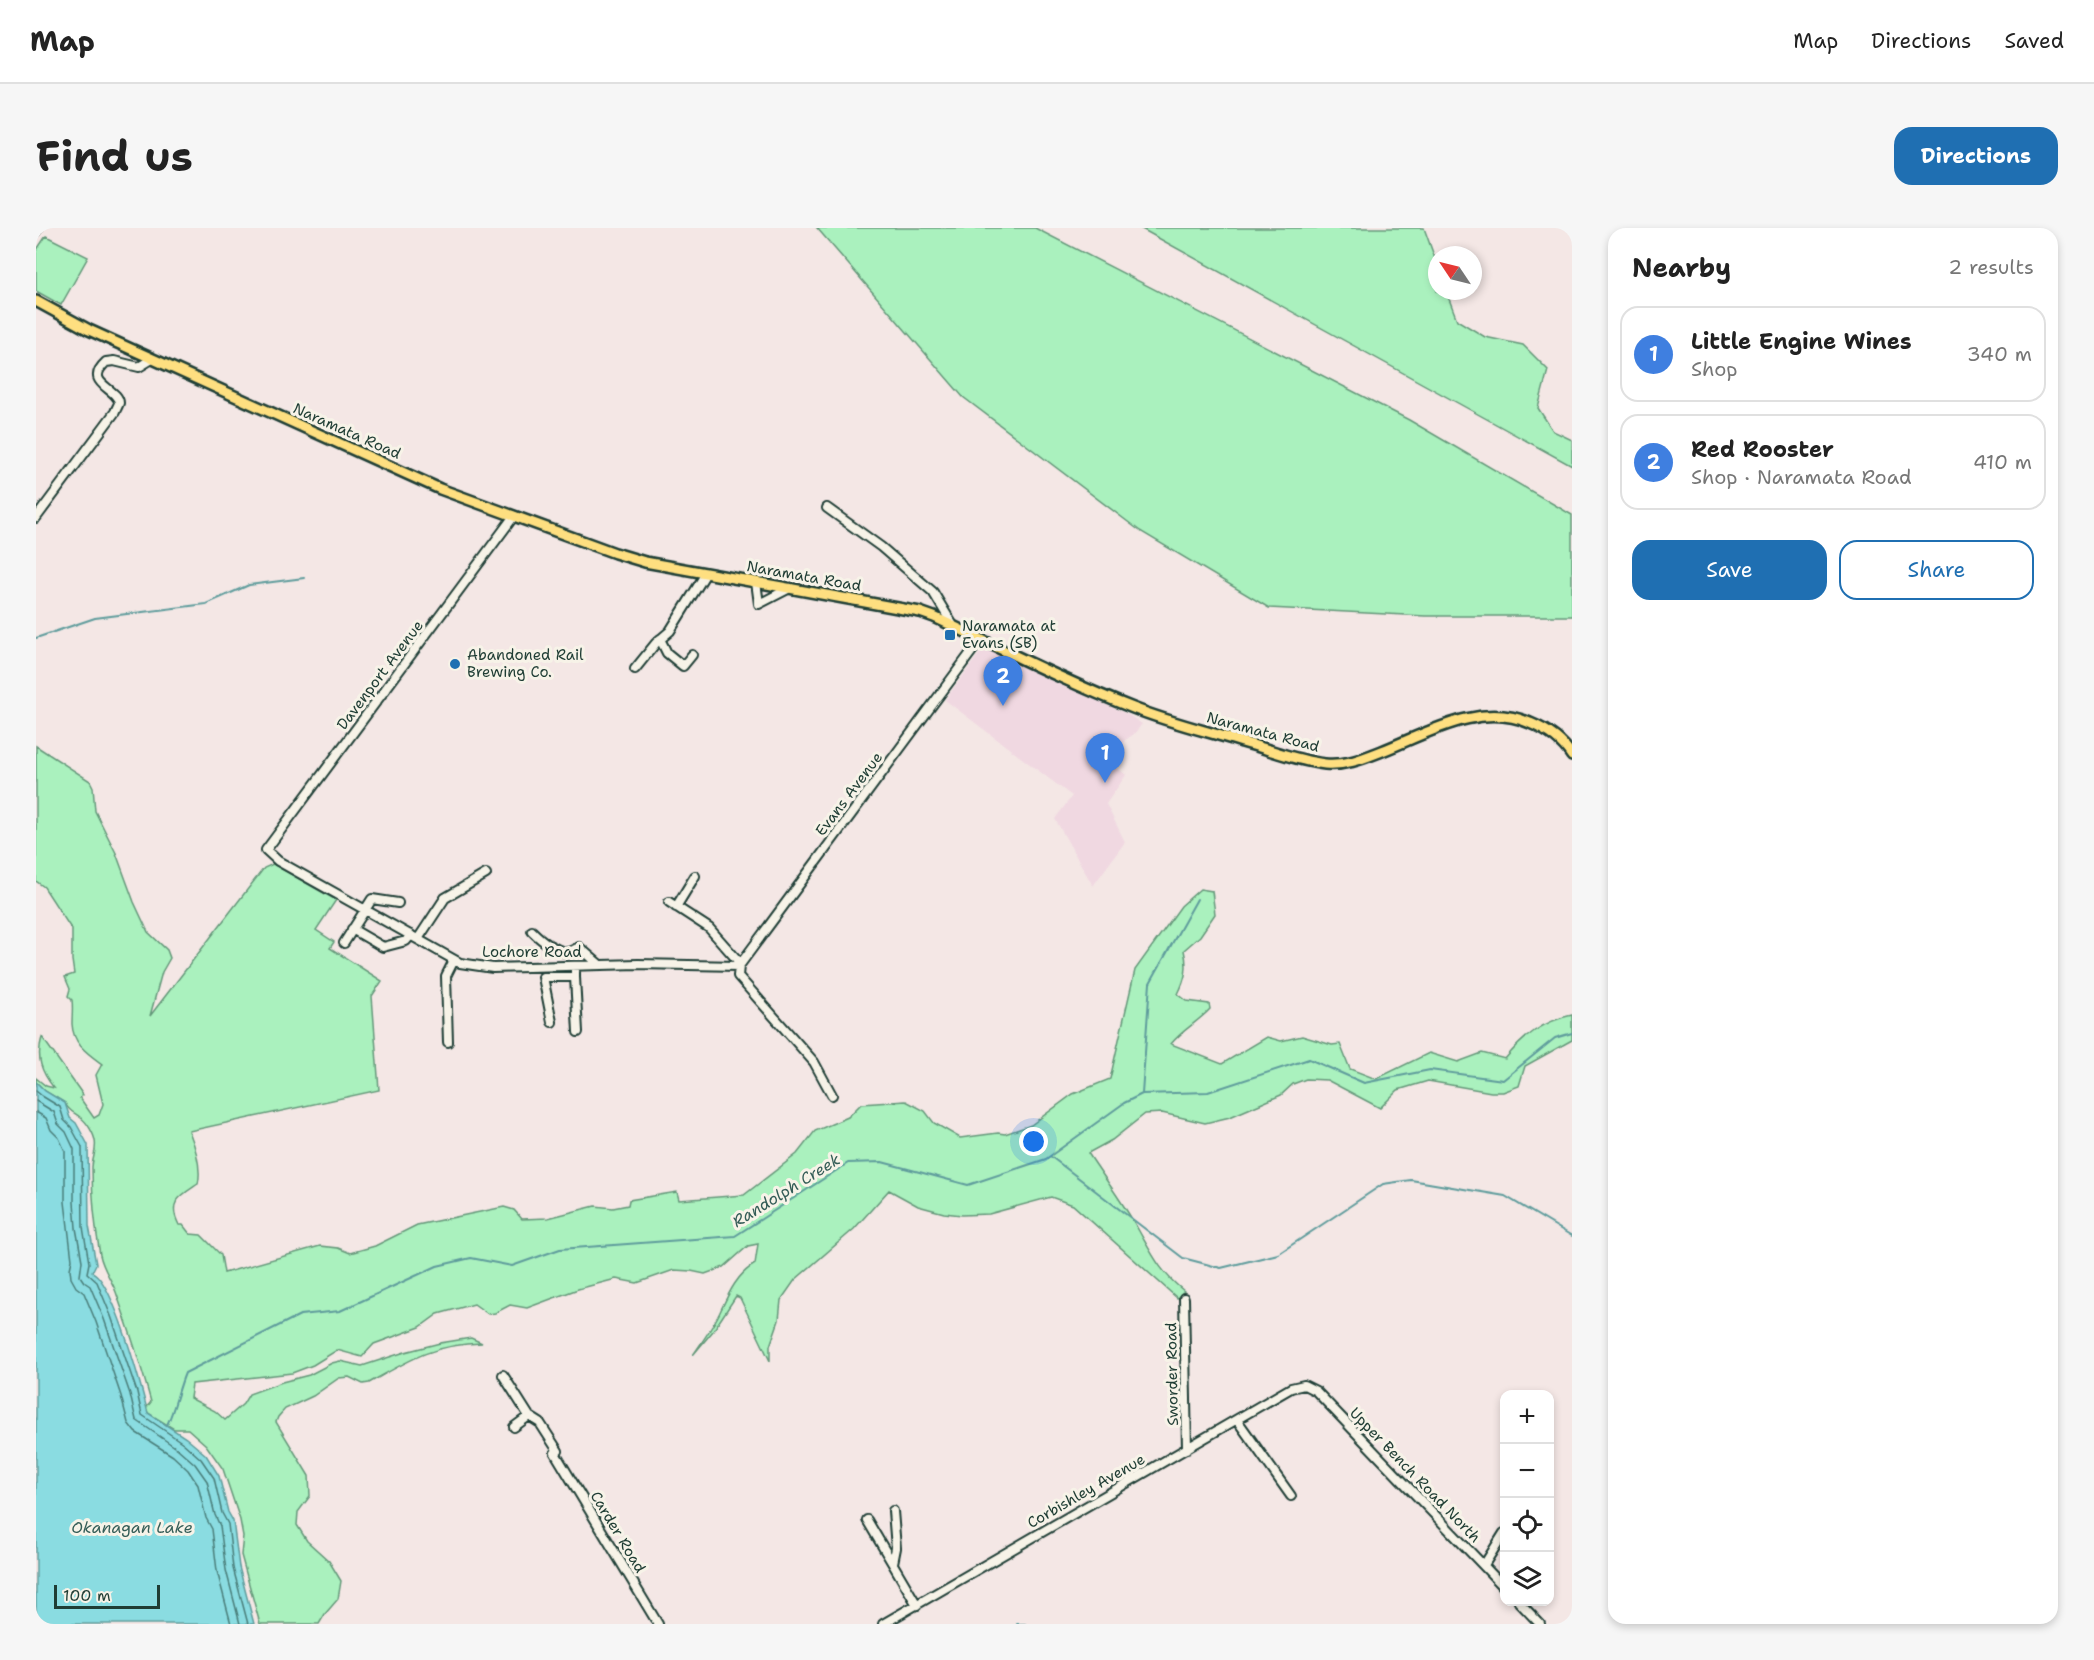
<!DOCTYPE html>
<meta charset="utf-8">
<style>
:root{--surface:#fff;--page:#f6f6f6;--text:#222;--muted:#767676;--line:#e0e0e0;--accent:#1f6fb2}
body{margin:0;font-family:"Shantell Sans",sans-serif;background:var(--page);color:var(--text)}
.controls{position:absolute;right:18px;bottom:18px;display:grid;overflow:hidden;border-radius:12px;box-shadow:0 3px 9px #0003}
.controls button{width:54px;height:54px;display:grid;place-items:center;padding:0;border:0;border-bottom:2px solid var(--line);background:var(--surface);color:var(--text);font:30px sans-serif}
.compass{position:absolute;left:1392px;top:18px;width:54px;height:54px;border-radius:50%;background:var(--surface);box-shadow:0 3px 9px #0003;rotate:305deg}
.scale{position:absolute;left:18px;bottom:15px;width:106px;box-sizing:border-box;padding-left:6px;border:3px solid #1f3d34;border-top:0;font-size:16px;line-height:21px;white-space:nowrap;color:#1f3d34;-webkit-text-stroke:4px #f7f3e8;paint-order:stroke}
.you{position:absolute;left:998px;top:914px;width:21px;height:21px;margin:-15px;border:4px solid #fff;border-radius:50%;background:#1a73e8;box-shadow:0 0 0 9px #1a73e833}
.badge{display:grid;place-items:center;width:39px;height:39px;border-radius:50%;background:var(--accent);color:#fff;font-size:20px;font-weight:700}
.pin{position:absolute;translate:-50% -50px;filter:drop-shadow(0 2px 3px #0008)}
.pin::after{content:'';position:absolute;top:32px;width:21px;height:18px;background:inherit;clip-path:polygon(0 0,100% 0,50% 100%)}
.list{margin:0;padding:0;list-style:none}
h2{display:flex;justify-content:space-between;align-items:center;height:78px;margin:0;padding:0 24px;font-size:26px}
h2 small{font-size:20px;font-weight:400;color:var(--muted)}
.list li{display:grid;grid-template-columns:39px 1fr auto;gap:18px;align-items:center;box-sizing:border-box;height:96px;margin:0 12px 12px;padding:0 12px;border:2px solid var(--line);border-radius:18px}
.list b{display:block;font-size:22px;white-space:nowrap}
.list p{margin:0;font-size:20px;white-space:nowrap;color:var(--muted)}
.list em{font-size:20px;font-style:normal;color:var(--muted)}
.actions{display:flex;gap:12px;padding:18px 24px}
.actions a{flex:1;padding:14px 0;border:2px solid var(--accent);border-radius:18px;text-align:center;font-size:21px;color:var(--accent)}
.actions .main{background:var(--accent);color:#fff}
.icon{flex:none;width:33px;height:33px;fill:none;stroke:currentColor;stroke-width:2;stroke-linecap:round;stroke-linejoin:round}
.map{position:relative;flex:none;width:1536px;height:1396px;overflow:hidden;border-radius:18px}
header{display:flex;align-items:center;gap:36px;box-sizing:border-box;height:84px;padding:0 30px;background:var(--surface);border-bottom:2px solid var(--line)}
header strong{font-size:28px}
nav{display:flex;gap:33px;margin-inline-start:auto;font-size:21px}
.intro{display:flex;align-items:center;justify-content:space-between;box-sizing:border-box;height:144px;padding:0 36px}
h1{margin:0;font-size:42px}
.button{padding:15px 27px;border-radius:18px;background:var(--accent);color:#fff;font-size:21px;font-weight:700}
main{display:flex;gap:36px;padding:0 36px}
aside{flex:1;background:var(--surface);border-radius:18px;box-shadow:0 3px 9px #0003}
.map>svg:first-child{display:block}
</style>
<header>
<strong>Map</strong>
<nav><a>Map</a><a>Directions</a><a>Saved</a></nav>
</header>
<div class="intro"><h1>Find us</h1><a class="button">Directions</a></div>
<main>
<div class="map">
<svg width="1536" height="1396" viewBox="0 0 1536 1396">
<rect width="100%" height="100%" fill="#f4e7e5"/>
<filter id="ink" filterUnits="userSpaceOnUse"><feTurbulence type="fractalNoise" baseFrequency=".0167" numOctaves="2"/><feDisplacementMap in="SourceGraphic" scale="12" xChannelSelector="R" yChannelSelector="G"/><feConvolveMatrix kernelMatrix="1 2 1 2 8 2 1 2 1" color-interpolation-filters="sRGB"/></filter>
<g filter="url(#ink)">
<!-- built -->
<path fill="#f0d8e1" d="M946,422H951L1091,486L1106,496L1098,506L1089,512L1074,534L1090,547L1070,576L1089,614L1057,658L1019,591L1036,568L909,472Z"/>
<!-- green -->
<path fill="#aaf1be" stroke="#649779" stroke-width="1.5" d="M781,0H999L1373,192L1536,287V388H1389L1233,380L1104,303L927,169Z
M1104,0H1388L1401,36V63H1410L1421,92L1449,109L1487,117L1512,142L1502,180L1517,203L1536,212V238Z
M10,8L52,29L25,77L0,63V23Z
M0,518L54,553L57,559L59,583L80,625L98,674L112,704L131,722L134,730L126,744L114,788L228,640L237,636L300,672L280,702L298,714L294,720L346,753L336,768L343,862L153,903C159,918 166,939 162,956C144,968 131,974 143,997H147L154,1006L165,1007L185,1027L188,1045L284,1018L302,1020L314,1025L339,1018L381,997L468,979L478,982L486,991L512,990L559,978L577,980L592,977L593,972L641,964L643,972L708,967L761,926L779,903L812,889L825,876L870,873L889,883L898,895L924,910L962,905L969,906L995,897L1037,866L1074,851L1099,742L1145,678L1164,661L1176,663L1179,686L1164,708L1148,722C1152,739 1150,750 1142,766L1151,773L1173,776L1174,781C1162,794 1146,802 1135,816L1186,836L1231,809L1245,813L1266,808L1296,817L1304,816L1314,841L1340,851L1393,825L1422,834L1446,825L1469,831C1487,809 1507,793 1536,787V812L1489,838L1483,858L1467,864H1455L1392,853L1362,862L1344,880L1291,852L1270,851L1257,856L1245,867L1194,889L1169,895L1126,885L1109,886L1076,912L1052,925C1069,951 1088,976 1103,1003C1117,1028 1125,1045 1148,1063L1141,1070L1037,977L1015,969L953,986L926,987L908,985L882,978L853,962L818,1001L759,1052L745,1072L743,1092L734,1118V1133L704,1070L700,1068L677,1103L657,1127C666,1114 676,1100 683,1086C692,1067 700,1047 719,1036L722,1016L712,1018L688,1039L669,1046L655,1043L638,1042L601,1055L580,1051L542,1061L491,1080L474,1077L459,1085L452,1086L438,1076L402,1086L384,1099L338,1116L326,1129L301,1122L277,1137L256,1145L156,1156L154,1170L179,1183L189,1192L207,1176L213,1166L246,1154L273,1147L296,1135L304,1133L326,1138L369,1124L404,1115L435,1110L446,1115C398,1116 373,1132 333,1155L327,1156L313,1149L303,1150L277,1168L249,1181L242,1189L240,1194L273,1248L274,1268L262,1284L261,1297L271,1313L293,1333L305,1353L302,1371L289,1386L283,1396H224L205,1327L207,1308L204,1292L187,1241L170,1217L152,1201H138L112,1185L110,1180L115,1174C105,1137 93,1101 80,1064C75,1051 67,1041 64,1027C59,998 56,969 56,940C56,931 61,922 59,913C58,906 51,894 45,890C38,884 33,884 29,875L9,863L0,854V850L10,858L18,860C5,844 0,830 6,809L47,867L44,870L58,890L63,887L67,876L60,847L66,836C51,825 37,816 36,796C36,787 37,780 36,772L32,768L34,761L29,749L38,746L36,732V702L8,659L0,653Z"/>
<!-- water -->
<path fill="#8adce1" stroke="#5f9c9c" stroke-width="1.5" d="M0,854L9,863L29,875L34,890L40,895L52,917L53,998L60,1036L56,1044C78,1053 105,1159 112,1185L150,1210L170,1227L183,1248L192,1284L197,1293L203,1339L218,1396H0Z"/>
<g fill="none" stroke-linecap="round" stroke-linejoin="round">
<!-- shore -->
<path stroke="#4a7d79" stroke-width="1.5" d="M0,863L6,868L24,879L28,892L35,899L46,919L47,999L53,1035L51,1045L61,1054L75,1088L101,1164L106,1187L147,1215L165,1231L178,1250L186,1285L192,1296L197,1340L212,1396
M0,873L18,884L22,896L30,904L38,921V974L40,1000L46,1033L44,1048L48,1054L54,1058L68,1091L94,1166L100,1192L142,1221L159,1236L171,1253L179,1287L184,1298L190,1342L204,1396
M0,884L10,890L15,902L23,910L29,923V974L36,1032L34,1041L35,1050L40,1059L48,1065L60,1094L85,1168L92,1195L99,1204L137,1228L152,1242L162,1257L170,1290L176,1301L181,1343L195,1396"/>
<!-- stream -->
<path stroke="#5f9c9c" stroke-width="2" d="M0,410L59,390L170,376L213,357L268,350
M1106,866L1114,755L1161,671
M1014,928L1147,1030L1185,1040L1242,1026L1347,956L1375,952L1469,968L1536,1008
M131,1197C139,1180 142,1162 149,1145L264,1087L304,1083L401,1038L435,1030L476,1038L524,1021L699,1008L812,935L846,934L932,957L1010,931L1088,875L1106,866L1172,864L1273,831L1328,855L1394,842L1467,852L1519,810L1536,805
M981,1396H989"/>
<!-- minor casing -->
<g stroke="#1f3d34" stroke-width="12">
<path id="minor" d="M0,3L2,0
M791,280L845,319L897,364L918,399
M478,288L230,622L242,633L424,735L457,740L602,736L703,738L702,748L778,834L796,867
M0,290L79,184C79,183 83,176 83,175C83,160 46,156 70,134L78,133L103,139L116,131
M720,354L723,376L754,360
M624,411L631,425L647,438L656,427
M599,441L620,415L634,403L670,345
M633,674L673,700L704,735
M640,679L659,648
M316,701L347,719L370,713L375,707
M496,703C507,714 516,720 531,725L543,719L564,737
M382,711L409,670L450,646
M308,715L336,671L362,675
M703,738L945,411
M539,749L542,804
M516,794L507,749H539V738
M412,814L410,748L418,732
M1148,1070L1151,1221
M467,1147L493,1188
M1201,1192L1255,1268
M478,1199L493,1188L504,1195L522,1223
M519,1225L622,1396
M831,1292L881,1377
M857,1335L860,1320L857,1283
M1448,1337L1468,1305
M1483,1374L1504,1396
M847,1396L1255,1160L1268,1157L1280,1163L1468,1359"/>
</g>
<!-- major casing -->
<g stroke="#1f3d34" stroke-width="14">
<path id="major" d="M0,73L53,102L404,261L579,325L609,334L884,384L898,389C964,420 1030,454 1097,480C1132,494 1170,503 1206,514C1233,521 1261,533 1289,536C1310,538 1328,530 1346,523C1392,505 1444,473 1494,495C1511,502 1526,512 1536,528"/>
</g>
<!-- minor -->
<use href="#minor" stroke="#f7f3e8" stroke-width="8"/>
<!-- major -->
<use href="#major" stroke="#fedf80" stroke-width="9"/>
</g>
</g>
<!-- markers -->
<g fill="#1f6fb2" stroke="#f7f3e8" stroke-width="2">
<rect x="908" y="401" width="12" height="12" rx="3"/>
<circle cx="419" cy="436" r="6"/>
</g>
<g text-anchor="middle" stroke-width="6" stroke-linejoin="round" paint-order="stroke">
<!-- street labels -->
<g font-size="15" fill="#1f3d34" stroke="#f7f3e8">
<text transform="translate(311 203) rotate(24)" y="5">Naramata Road</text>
<text transform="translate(768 348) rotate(10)" y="5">Naramata Road</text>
<text transform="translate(344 447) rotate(-53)" y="5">Davenport Avenue</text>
<text transform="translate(1227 504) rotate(15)" y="5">Naramata Road</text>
<text transform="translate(813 566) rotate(-53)" y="5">Evans Avenue</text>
<text x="496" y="729">Lochore Road</text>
<text transform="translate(1136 1146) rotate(-91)" y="5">Sworder Road</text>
<text transform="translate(1379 1247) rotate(46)" y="5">Upper Bench Road North</text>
<text transform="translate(1050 1263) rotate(-30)" y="5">Corbishley Avenue</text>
<text transform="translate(582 1304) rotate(59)" y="5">Carder Road</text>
</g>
<!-- poi labels -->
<g font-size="15" fill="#1f3d34" stroke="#f7f3e8" text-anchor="start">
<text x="926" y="403">Naramata at<tspan x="926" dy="17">Evans (SB)</tspan></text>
<text x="431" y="432">Abandoned Rail<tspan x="431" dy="17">Brewing Co.</tspan></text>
</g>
<!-- water labels -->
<g font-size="16" font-style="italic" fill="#345d57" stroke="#f7f3e8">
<text transform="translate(750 962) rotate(-32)" y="6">Randolph Creek</text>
<text x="96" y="1305">Okanagan Lake</text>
</g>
</g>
</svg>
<div class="controls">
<button>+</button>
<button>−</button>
<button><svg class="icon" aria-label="locate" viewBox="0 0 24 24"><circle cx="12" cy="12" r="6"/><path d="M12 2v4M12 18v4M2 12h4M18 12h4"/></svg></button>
<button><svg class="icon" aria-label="layers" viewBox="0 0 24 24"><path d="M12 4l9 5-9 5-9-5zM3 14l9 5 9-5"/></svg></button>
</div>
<svg class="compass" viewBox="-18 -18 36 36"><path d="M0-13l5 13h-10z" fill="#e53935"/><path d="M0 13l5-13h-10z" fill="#767676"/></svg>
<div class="scale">100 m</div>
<div class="you"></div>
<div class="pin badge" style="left:1069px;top:555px;background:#3f7fe0">1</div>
<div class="pin badge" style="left:967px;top:478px;background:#3f7fe0">2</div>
</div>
<aside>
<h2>Nearby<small>2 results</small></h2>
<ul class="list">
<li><span class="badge" style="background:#3f7fe0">1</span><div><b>Little Engine Wines</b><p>Shop</p></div><em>340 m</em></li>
<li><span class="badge" style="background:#3f7fe0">2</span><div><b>Red Rooster</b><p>Shop · Naramata Road</p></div><em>410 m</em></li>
</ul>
<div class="actions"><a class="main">Save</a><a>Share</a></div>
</aside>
</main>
